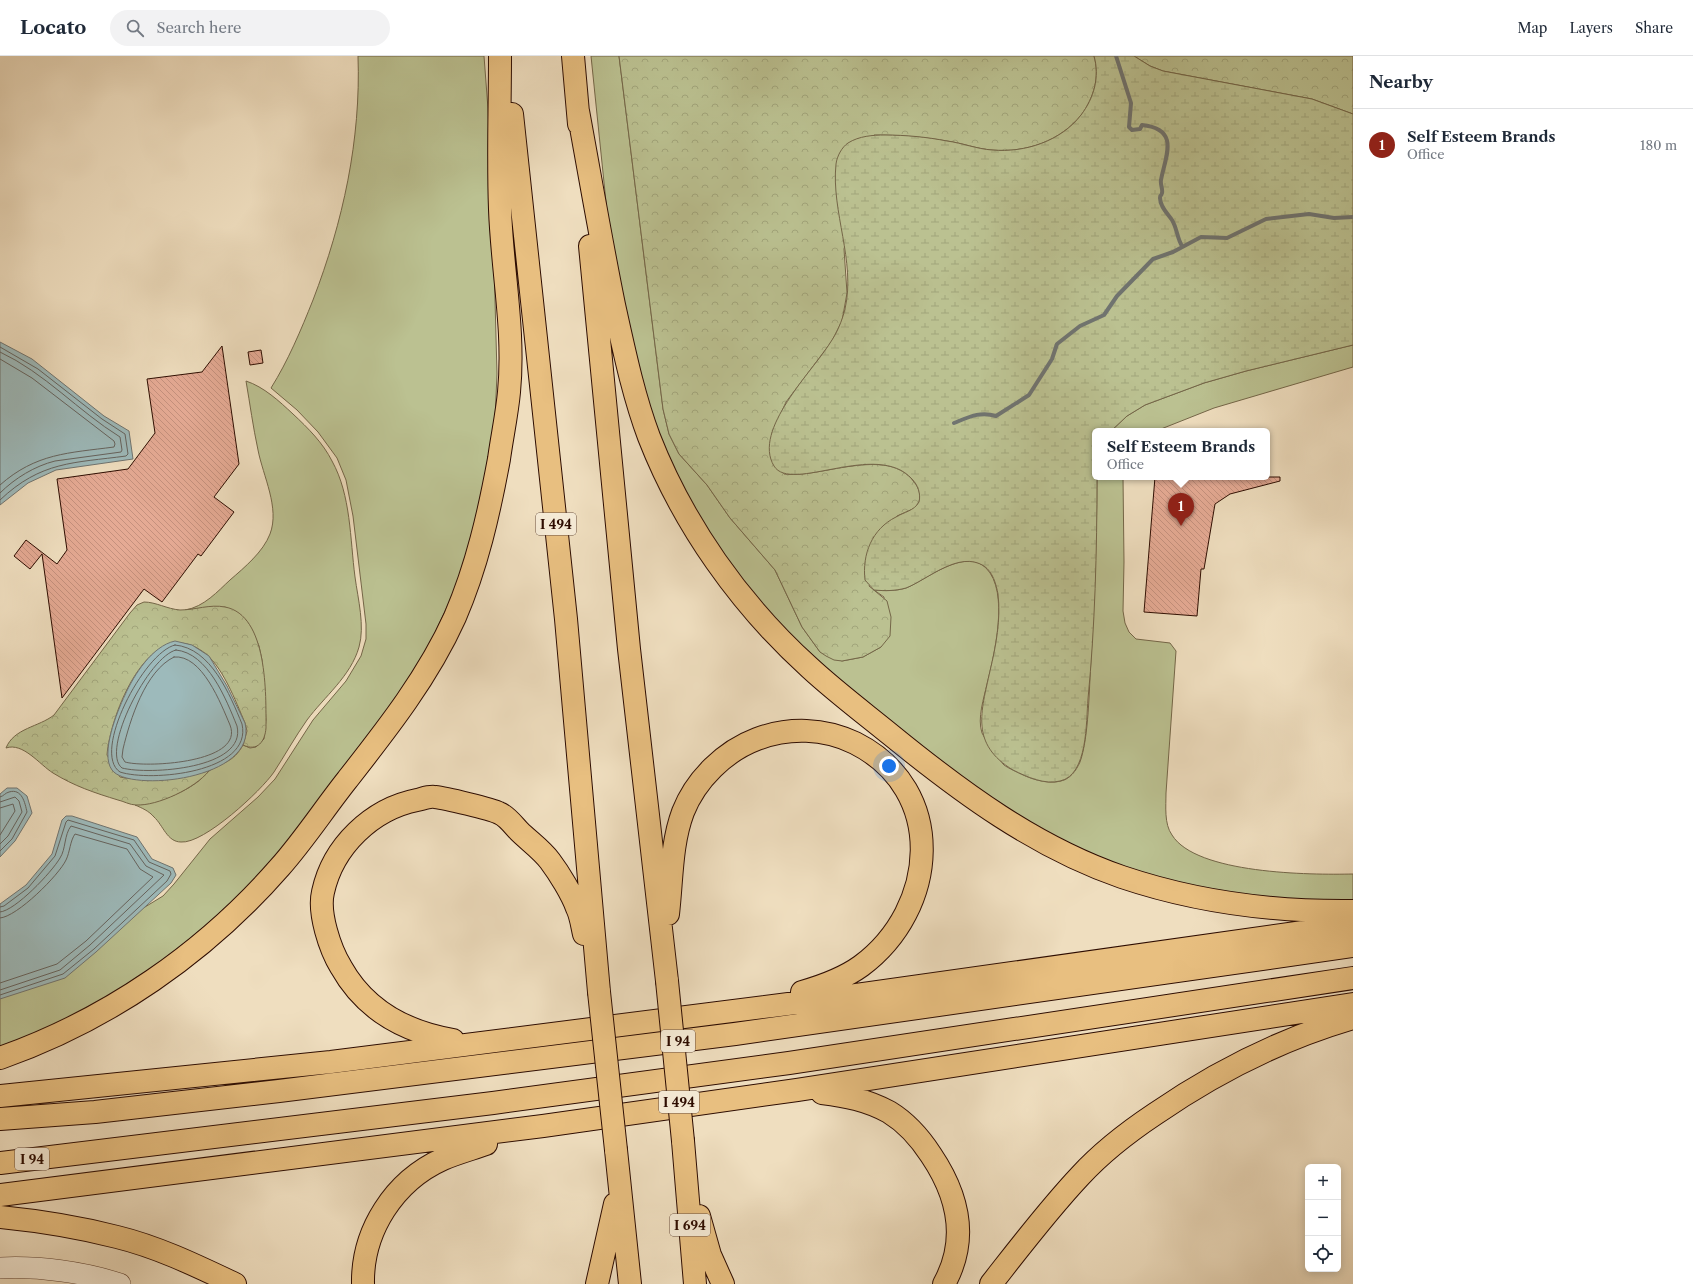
<!DOCTYPE html>
<meta charset="utf-8">
<style>
:root{--surface:#fff;--page:#f2f2f3;--text:#1f2937;--muted:#747a83;--line:#e0e1e3;--accent:#8f2418}
body{margin:0;font-family:"Libre Caslon Text",serif;background:var(--page);color:var(--text)}
.controls{position:absolute;right:12px;bottom:12px;display:grid;overflow:hidden;border-radius:6px;box-shadow:0 2px 10px #0003}
.controls button{width:36px;height:36px;display:grid;place-items:center;padding:0;border:0;border-bottom:1px solid var(--line);background:var(--surface);color:var(--text);font:20px sans-serif}
.you{position:absolute;left:889px;top:710px;width:14px;height:14px;margin:-10px;border:3px solid #fff;border-radius:50%;background:#1a73e8;box-shadow:0 0 0 6px #1a73e833}
.badge{display:grid;place-items:center;width:26px;height:26px;border-radius:50%;background:var(--accent);color:#fff;font-size:13px;font-weight:700}
.pin{position:absolute;translate:-50% -33px;filter:drop-shadow(0 1px 2px #0008)}
.pin::after{content:'';position:absolute;top:21px;width:14px;height:12px;background:inherit;clip-path:polygon(0 0,100% 0,50% 100%)}
.popup{position:absolute;left:1092px;top:372px;width:178px;height:52px;box-sizing:border-box;display:grid;place-content:center;border-radius:6px;background:var(--surface);filter:drop-shadow(0 1px 3px #0005);font-size:13px;white-space:nowrap;color:var(--muted)}
.popup b{font-size:15px;color:var(--text)}
.popup::after{content:'';position:absolute;left:50%;top:100%;margin-left:-8px;border:8px solid transparent;border-top-color:var(--surface)}
.list{margin:0;padding:0;list-style:none}
h2{display:flex;justify-content:space-between;align-items:center;height:52px;margin:0;padding:0 16px;font-size:17px}
h2 small{font-size:13px;font-weight:400;color:var(--muted)}
.list li{display:grid;grid-template-columns:26px 1fr auto;gap:12px;align-items:center;box-sizing:border-box;height:72px;padding:0 16px;border-top:1px solid var(--line)}
.list b{display:block;font-size:15px;white-space:nowrap}
.list p{margin:0;font-size:13px;white-space:nowrap;color:var(--muted)}
.list em{font-size:13px;font-style:normal;color:var(--muted)}
.icon{flex:none;width:22px;height:22px;fill:none;stroke:currentColor;stroke-width:2;stroke-linecap:round;stroke-linejoin:round}
.map{position:relative;flex:none;width:1353px;height:1228px;overflow:hidden}
header{display:flex;align-items:center;gap:24px;box-sizing:border-box;height:56px;padding:0 20px;background:var(--surface);border-bottom:1px solid var(--line)}
header strong{font-size:19px}
nav{display:flex;gap:22px;margin-inline-start:auto;font-size:14px}
.search{width:280px;height:36px;background:var(--page);display:flex;align-items:center;gap:10px;box-sizing:border-box;padding:0 14px;border-radius:22px;color:var(--muted);font-size:15px}
main{display:flex}
aside{flex:1;background:var(--surface)}
.map>svg:first-child{display:block}
</style>
<header>
<strong>Locato</strong>
<div class="search"><svg class="icon" aria-label="search" viewBox="0 0 24 24"><circle cx="10" cy="10" r="6"/><path d="M15 15l6 6"/></svg>Search here</div>
<nav><a>Map</a><a>Layers</a><a>Share</a></nav>
</header>
<main>
<div class="map">
<svg width="1353" height="1228" viewBox="0 0 1353 1228">
<defs>
<pattern id="forest-crowns" width="20" height="18" patternUnits="userSpaceOnUse"><rect width="20" height="18" fill="#bbc191"/><path d="M2 6a3 3 0 1 1 6 0M12 15a3 3 0 1 1 6 0" fill="none" stroke="#a1a57b"/></pattern>
<pattern id="wetland-marsh" width="20" height="14" patternUnits="userSpaceOnUse"><rect width="20" height="14" fill="#bbc191"/><path d="M1 5h8M5 5V1M11 12h8M15 12V8" fill="none" stroke="#a1a57b"/></pattern>
<pattern id="building-back-hatch" width="6" height="6" patternUnits="userSpaceOnUse"><rect width="6" height="6" fill="#e5aa94"/><path d="M-1 5l2 2M0 0l6 6M5-1l2 2" fill="none" stroke="#c5917e"/></pattern>
</defs>
<rect width="100%" height="100%" fill="#efdebf"/>
<filter id="stains"><feTurbulence type="fractalNoise" baseFrequency=".005" numOctaves="4"/><feColorMatrix values="0 0 0 0 .2 0 0 0 0 .09 0 0 0 0 .02 0 0 0 .5 -.17"/></filter>
<radialGradient id="worn" r=".72"><stop offset=".6" stop-color="#630" stop-opacity="0"/><stop offset="1" stop-color="#630" stop-opacity=".3"/></radialGradient>
<!-- green -->
<path fill="#bbc191" stroke="#746648" d="M358,0H484L488,53L493,169L497,318L495,363L492,388L471,486L453,538L440,566L426,596L390,654L290,783L231,852L131,933L0,996V904L118,862L145,851L163,840L174,828L210,783L258,741L275,723L313,664L346,625L361,600L366,583V568L353,460L346,424L337,402L318,376L297,354L271,332C288,305 301,274 313,244C343,166 361,84 358,0Z
M591,0H619L663,353L669,378L679,398L707,429L730,462L775,514L802,571L820,596L842,605L863,601L881,591L884,541L874,534C885,535 896,535 906,532C926,524 965,491 986,512C1010,536 994,599 987,628C984,642 977,662 982,677C985,683 999,704 1004,709C1008,712 1013,714 1017,716C1028,722 1047,729 1061,725C1070,723 1076,715 1080,706C1089,681 1089,632 1091,604C1094,543 1097,482 1097,421H1123L1124,506L1123,555L1125,567L1129,576L1136,583L1170,587L1176,595L1166,737C1166,750 1164,768 1172,779C1196,818 1310,819 1353,818V848L1221,838L1120,811L1022,765L856,642L764,555L692,454L648,354L609,175Z
M1353,289V311L1214,352L1156,375H1111L1127,360L1145,349L1204,327L1246,315Z
M246,325C264,331 279,345 293,358C308,372 323,387 332,405C351,439 350,483 355,521C358,543 365,570 359,591C351,620 324,641 307,664C295,681 285,699 274,716C261,735 204,788 181,786C167,786 163,769 154,761C149,755 142,752 135,749C157,746 178,740 196,727C201,724 205,718 209,715C224,705 233,707 243,689L250,692L256,691L264,683L266,664L262,604L259,590L252,574L246,564L225,551L185,554C204,551 218,535 230,524C245,511 263,496 270,478C280,452 263,420 258,394C253,371 250,348 246,325Z"/>
<!-- forest -->
<path fill="url(#forest-crowns)" stroke="#746648" d="M619,0H1094C1100,20 1094,41 1082,58C1061,85 1026,97 992,94C977,93 962,87 947,85C923,81 899,79 874,79L844,193L847,237L842,265L832,285L786,346L772,377L784,418C819,423 888,389 914,426C919,432 921,439 919,446L915,452L897,460L869,530L887,545L891,561L890,580L881,591L863,601L842,605L834,604L826,600L820,596L802,571L775,514L730,462L707,429L679,398L669,378L663,353Z
M1134,0H1353V58L1312,43L1163,15L1150,10Z
M144,546C156,546 167,553 180,554C195,554 210,548 225,551C268,559 266,639 266,672C265,685 258,696 243,689L247,675L245,667C236,646 222,608 202,595C149,558 110,659 107,699L120,721L125,722L164,723L209,715C195,732 158,750 136,749C130,749 123,745 118,744C95,737 74,730 53,717C40,709 23,686 6,692C14,672 39,671 54,659L130,557L137,549Z"/>
<!-- wetland -->
<path fill="url(#wetland-marsh)" stroke="#746648" d="M1094,0H1134L1150,10L1163,15L1312,43L1353,58V289L1246,315L1204,327L1145,349L1127,360L1111,375H1095V421H1097C1097,495 1095,570 1088,643C1086,666 1088,719 1060,725C1045,729 1027,721 1013,714C970,688 981,656 990,615C996,590 1001,563 998,538C996,528 993,516 984,510C959,494 927,524 906,532C895,535 885,535 874,534L865,524C862,498 872,473 896,461C904,456 914,455 919,446C921,438 918,429 912,423C877,384 791,438 774,410C752,374 813,315 830,287C837,277 842,265 845,253C856,205 831,156 836,108C837,100 842,91 848,87C859,80 873,79 885,79C905,79 927,81 947,85C962,87 977,93 992,94C1025,97 1061,85 1081,59C1094,42 1100,21 1094,0Z"/>
<!-- water -->
<path fill="#9dbabb" stroke="#707470" d="M0,286L32,303L104,360L129,375L133,403L56,414L28,427L0,449Z
M175,585L192,589L209,600L227,630L245,667C259,724 128,737 112,714C100,698 117,656 125,639C134,619 152,590 175,585Z
M7,732H17L27,740L32,757L15,785L0,801V738Z
M66,760H72L137,781L152,803L173,812L176,819L171,827L96,896L65,922L0,943V848L26,829L52,798L62,764Z"/>
<g fill="none" stroke-linecap="round" stroke-linejoin="round">
<!-- shore -->
<path stroke="#65635e" stroke-width="1" d="M0,291L38,313L102,363L125,378L128,398L126,400C74,407 41,405 0,444
M0,296C45,317 78,355 120,381L122,394L121,396L55,405C35,410 15,422 0,437
M0,303L32,322L114,385L115,388L114,391C69,397 36,397 0,429
M175,589C211,592 230,639 242,668C253,717 150,726 120,716C91,697 144,596 175,589Z
M176,594C208,597 226,643 237,670C247,713 149,719 122,712C100,695 149,600 176,594Z
M174,601C202,598 221,648 230,669C245,707 146,712 125,706L122,701L123,693C130,664 145,615 174,601Z
M0,741C4,740 5,737 9,736C22,732 25,747 27,756L12,783L0,795
M0,746L15,741L19,745L22,756L8,780L0,788
M0,752L13,748L15,755L0,779
M0,851L4,850L28,832L55,800L66,766L68,764L134,784L149,806L170,815L171,818L167,825L94,893L63,918L0,939
M0,856C15,855 52,816 60,802C66,793 64,779 71,770L130,788L146,810L164,819L90,889L60,914L0,934
M0,862C17,861 59,819 66,804C70,796 70,785 75,778L127,793L140,813L153,821L86,885L57,908L0,927"/>
<!-- stream -->
<path stroke="#707470" stroke-width="4" d="M1116,0L1131,47L1129,71L1132,74L1140,73L1142,69C1181,73 1165,101 1161,124C1160,128 1163,133 1162,137C1161,141 1160,138 1160,142C1160,151 1168,158 1172,164C1177,172 1177,182 1182,190
M954,367C969,361 980,355 996,360L1029,339L1052,303L1057,288L1080,270L1104,259L1117,240L1153,203L1173,196L1201,181L1227,182L1266,163L1309,158L1334,162L1353,161"/>
</g>
<!-- building -->
<path fill="url(#building-back-hatch)" stroke="#2d0c00" d="M222,290L239,408L214,441L234,456L201,500L198,498L162,546L144,533L62,642L42,498L30,513L14,500L26,484L57,508L67,494L57,423L128,413L155,377L147,323L202,316Z
M261,294L263,307L250,309L248,296Z
M1155,421H1280V425L1230,438L1215,448L1204,513H1201L1197,560L1144,556Z"/>
<g fill="none" stroke-linecap="round" stroke-linejoin="round">
<!-- minor casing -->
<g stroke="#5e4030" stroke-width="22">
<path id="minor" d="M0,1212C39,1210 83,1216 120,1228"/>
</g>
<!-- highway casing -->
<g stroke="#2d0c00" stroke-width="24">
<path id="highway" d="M573,0L579,68
M578,55C590,120 601,185 614,249C624,294 633,338 649,381C683,468 740,549 810,612C836,636 864,657 891,679C961,736 1035,791 1122,821C1196,846 1274,856 1353,855
M512,58L566,563L599,936
M590,190L629,593L667,925
M668,858C672,824 671,788 683,756C696,723 725,695 757,683C789,671 824,672 855,687C948,734 938,853 861,910C843,923 823,930 802,936
M453,984C406,976 365,954 341,911C330,893 318,857 323,836C333,790 372,753 417,744C422,743 429,740 435,741C445,742 491,753 499,757C507,760 514,770 519,775C529,785 542,794 550,805C559,817 572,838 577,852C581,860 582,870 584,878
M0,1002C108,964 205,897 280,811C304,784 324,753 347,724C387,673 428,621 455,561C477,510 489,457 499,403C502,381 507,358 509,336C515,275 502,214 500,153C498,102 500,51 500,0
M822,1037C846,1040 867,1044 889,1056C907,1067 920,1082 931,1099C958,1139 969,1183 944,1228
M0,1040L331,1006L835,942L1353,869
M0,1063L95,1056L279,1035L735,978L1353,890
M683,1085L695,1228
M616,1094L630,1228
M0,1107L493,1047L789,1007L1353,922
M0,1139L543,1070L797,1034L1353,948
M699,1160L710,1199L723,1228
M0,1161C40,1165 78,1171 117,1181C158,1191 197,1210 235,1228
M363,1228C362,1175 394,1125 443,1103C457,1097 472,1093 486,1088
M597,1228L615,1148
M991,1228C1020,1191 1048,1154 1080,1120C1102,1096 1128,1076 1155,1058C1216,1016 1281,983 1353,962"/>
</g>
<!-- minor -->
<use href="#minor" stroke="#f5ead5" stroke-width="21"/>
<!-- highway -->
<use href="#highway" stroke="#e8bf80" stroke-width="22"/>
<!-- highway-bridge casing -->
<g stroke="#2d0c00" stroke-width="24" stroke-linecap="butt">
<path id="highway-bridge" d="M667,925L683,1085
M599,936L616,1094"/>
</g>
<!-- highway-bridge -->
<use href="#highway-bridge" stroke="#e8bf80" stroke-width="22"/>
</g>
<g text-anchor="middle" stroke-width="4" stroke-linejoin="round" paint-order="stroke">
<!-- shield labels -->
<g fill="#f5ead5" stroke="#694f40" stroke-width="1">
<rect x="536" y="457" width="40" height="22" rx="3"/>
<rect x="661" y="974" width="34" height="22" rx="3"/>
<rect x="659" y="1035" width="40" height="22" rx="3"/>
<rect x="15" y="1092" width="34" height="22" rx="3"/>
<rect x="670" y="1158" width="40" height="22" rx="3"/>
</g>
<g font-size="13" font-weight="bold" fill="#2d0c00">
<text x="556" y="473">I 494</text>
<text x="678" y="990">I 94</text>
<text x="679" y="1051">I 494</text>
<text x="32" y="1108">I 94</text>
<text x="690" y="1174">I 694</text>
</g>
</g>
<rect width="100%" height="100%" filter="url(#stains)"/>
<rect width="100%" height="100%" fill="url(#worn)"/>
</svg>
<div class="controls">
<button>+</button>
<button>−</button>
<button><svg class="icon" aria-label="locate" viewBox="0 0 24 24"><circle cx="12" cy="12" r="6"/><path d="M12 2v4M12 18v4M2 12h4M18 12h4"/></svg></button>
</div>
<div class="you"></div>
<div class="pin badge" style="left:1181px;top:470px">1</div>
<div class="popup"><b>Self Esteem Brands</b>Office</div>
</div>
<aside>
<h2>Nearby<small></small></h2>
<ul class="list">
<li><span class="badge">1</span><div><b>Self Esteem Brands</b><p>Office</p></div><em>180 m</em></li>
</ul>
</aside>
</main>
